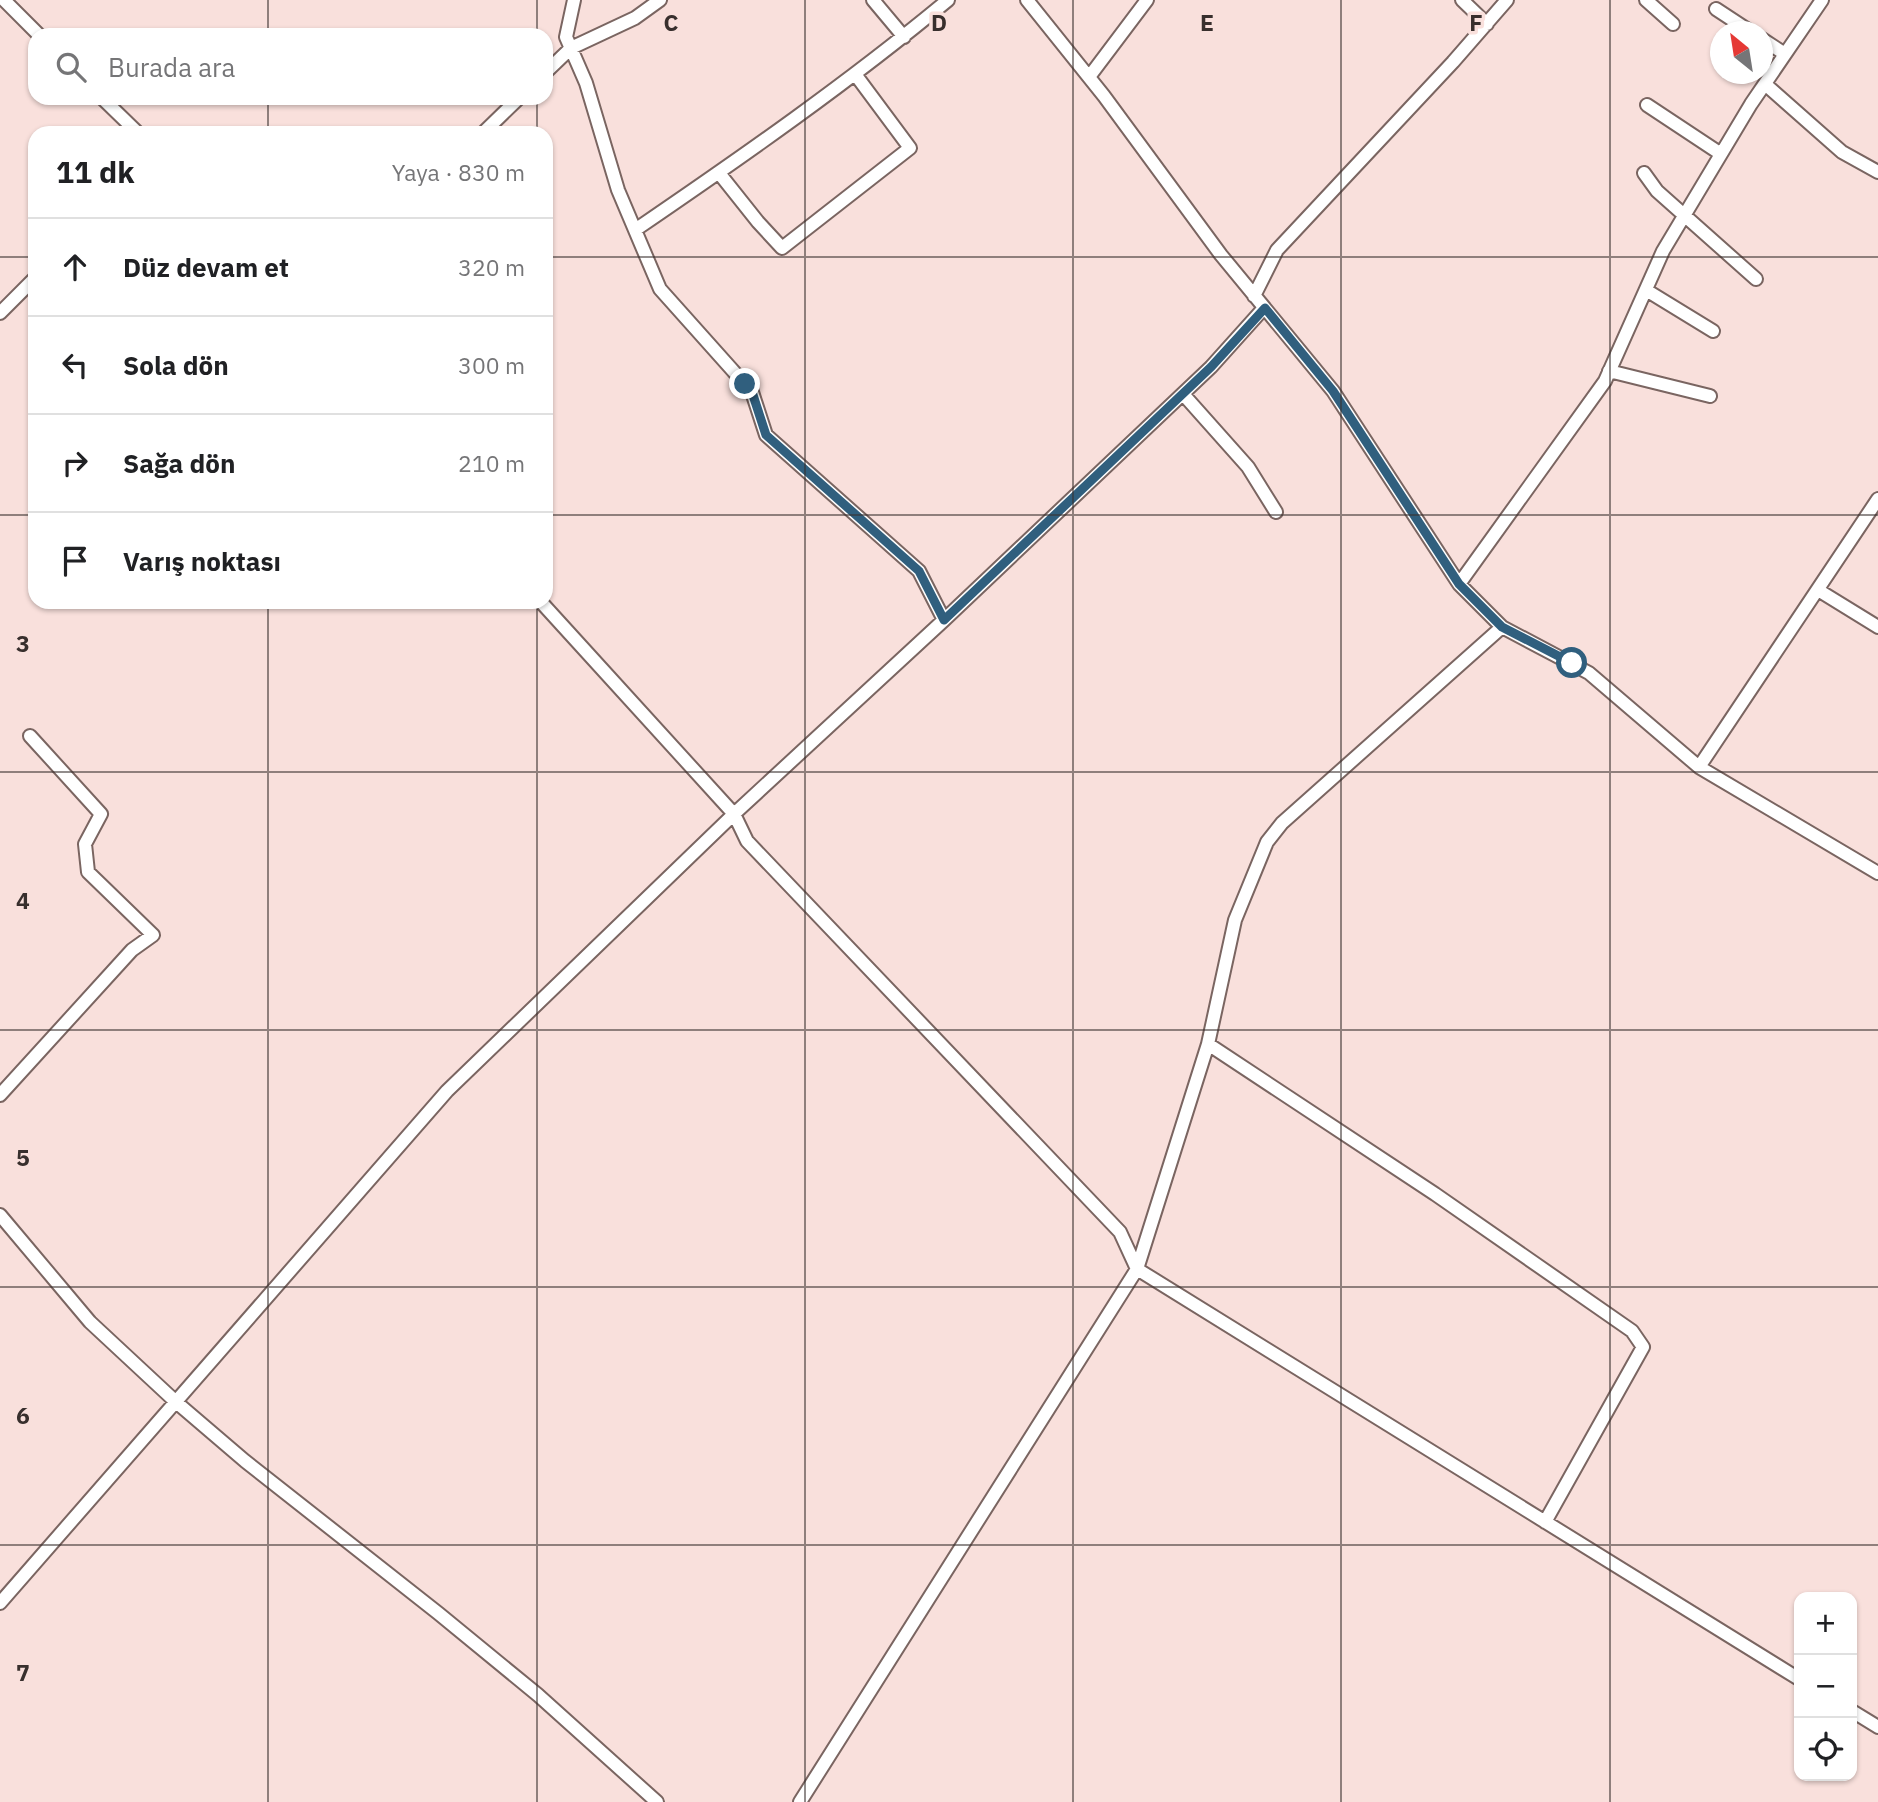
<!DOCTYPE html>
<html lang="tr">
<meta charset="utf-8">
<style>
:root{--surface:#fff;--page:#f2f2f2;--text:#202124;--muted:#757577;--line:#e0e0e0}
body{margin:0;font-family:"IBM Plex Sans",sans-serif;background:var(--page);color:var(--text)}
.controls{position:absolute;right:21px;bottom:21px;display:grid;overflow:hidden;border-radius:14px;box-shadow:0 2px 5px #0004}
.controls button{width:63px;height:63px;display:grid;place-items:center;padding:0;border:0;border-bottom:2px solid var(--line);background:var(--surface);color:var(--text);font:35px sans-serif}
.compass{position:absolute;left:1710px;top:21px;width:63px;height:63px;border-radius:50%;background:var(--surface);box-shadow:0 2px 5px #0004;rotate:330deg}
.stop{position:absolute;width:21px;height:21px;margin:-16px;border:5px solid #305f7e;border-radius:50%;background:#fff}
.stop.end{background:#305f7e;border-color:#fff;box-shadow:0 2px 7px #0008}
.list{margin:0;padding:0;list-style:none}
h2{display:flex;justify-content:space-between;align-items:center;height:91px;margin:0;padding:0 28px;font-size:30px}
h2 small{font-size:23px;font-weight:400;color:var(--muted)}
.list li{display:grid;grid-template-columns:46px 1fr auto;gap:21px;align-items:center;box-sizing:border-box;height:98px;padding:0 28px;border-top:2px solid var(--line)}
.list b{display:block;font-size:26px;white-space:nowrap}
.list em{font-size:23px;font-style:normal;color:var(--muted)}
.icon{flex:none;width:38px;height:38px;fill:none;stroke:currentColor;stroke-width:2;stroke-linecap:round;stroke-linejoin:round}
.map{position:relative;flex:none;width:1878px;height:1802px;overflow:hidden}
.search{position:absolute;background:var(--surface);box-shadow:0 2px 5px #0004;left:28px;top:28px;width:525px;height:77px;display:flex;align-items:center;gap:18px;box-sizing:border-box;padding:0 24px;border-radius:21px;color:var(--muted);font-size:26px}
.panel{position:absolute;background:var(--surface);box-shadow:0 2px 5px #0004;left:28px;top:126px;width:525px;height:483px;border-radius:21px}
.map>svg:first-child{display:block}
</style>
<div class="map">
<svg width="1878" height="1802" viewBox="0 0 1878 1802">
<rect width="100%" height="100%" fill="#f9e0dc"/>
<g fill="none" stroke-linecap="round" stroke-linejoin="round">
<!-- street casing -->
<g stroke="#7a6561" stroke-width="16">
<path id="street" d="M4,0L39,35
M574,0L566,37L586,83L618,190L660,289L752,392L766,435L919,571L944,620
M873,0L904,37
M1027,0L1104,96L1221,255L1333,391L1459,584L1502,627L1589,673L1699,767L1878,873
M1462,0L1487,24
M1646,0L1673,24
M1716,9L1751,32
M1762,39L1785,54
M546,72L571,48L635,18L660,0
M1089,77L1147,0
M1765,84L1842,152L1878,172
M102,98L138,133
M1647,105L1721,154
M483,133L519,98
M719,173L758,222L782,248L910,148L855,74
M1644,173L1657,191L1756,279
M635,230C742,157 848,83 948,0
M1646,290L1713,331
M1254,296L1277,250L1453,62L1507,0
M0,313L35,278
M1609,371L1710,396
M1183,394L1248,467L1276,512
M1459,584L1605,381L1663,251L1751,104L1822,0
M1818,590L1878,627
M541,602L734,814L747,841L1120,1232L1137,1269L1799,1679
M1699,767L1878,499
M1208,1044L1435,1194L1632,1331L1643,1347L1545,1522
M0,1095L132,950L153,935L88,872L85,844L101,814L30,736
M0,1215L90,1322L176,1402L245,1461L438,1613L538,1695L657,1802
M0,1603L447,1091L734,814L944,620L1211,367L1264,308
M1852,1711L1878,1727
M800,1802L1137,1269L1208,1044L1235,920L1267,842L1282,823L1502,627"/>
</g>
<!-- street -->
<use href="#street" stroke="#fff" stroke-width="12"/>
</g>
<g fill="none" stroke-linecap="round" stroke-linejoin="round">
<!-- route -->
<path stroke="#305f7e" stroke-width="9" d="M745,384L752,392L766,435L919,571L944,620L1211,367L1265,308L1333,391L1459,584L1502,627L1572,663"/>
</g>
<!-- grid -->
<path fill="none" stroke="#382f2d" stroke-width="2" stroke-opacity="0.55" d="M268,0V35M537,0V35M805,0V1802M1073,0V1802M1341,0V1802M1610,0V1802M268,98V133M537,98V133M0,257H35M546,257H1878M0,515H35M546,515H1878M268,602V1802M537,602V1802M0,772H1878M0,1030H1878M0,1287H1878M0,1545H1878"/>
<g font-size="23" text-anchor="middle" font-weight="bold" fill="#382f2d" stroke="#f9e0dc" stroke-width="7" stroke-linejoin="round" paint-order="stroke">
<text x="671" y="31">C</text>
<text x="939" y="31">D</text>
<text x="1207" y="31">E</text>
<text x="1476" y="31">F</text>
<text x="23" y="652">3</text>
<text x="23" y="909">4</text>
<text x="23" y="1166">5</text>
<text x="23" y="1424">6</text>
<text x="23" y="1681">7</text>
</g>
</svg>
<div class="controls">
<button>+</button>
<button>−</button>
<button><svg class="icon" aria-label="locate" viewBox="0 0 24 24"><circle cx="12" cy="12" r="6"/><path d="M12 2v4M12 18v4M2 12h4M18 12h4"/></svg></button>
</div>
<svg class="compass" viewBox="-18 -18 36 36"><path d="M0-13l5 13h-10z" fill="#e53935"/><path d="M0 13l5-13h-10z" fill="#757577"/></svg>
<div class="stop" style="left:1572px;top:663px"></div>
<div class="stop end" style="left:745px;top:384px"></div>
<div class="search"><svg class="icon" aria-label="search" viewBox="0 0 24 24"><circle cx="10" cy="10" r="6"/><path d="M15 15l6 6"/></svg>Burada ara</div>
<section class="panel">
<h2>11 dk<small>Yaya · 830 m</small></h2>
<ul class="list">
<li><svg class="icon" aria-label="ahead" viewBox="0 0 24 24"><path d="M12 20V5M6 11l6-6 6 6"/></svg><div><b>Düz devam et</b></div><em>320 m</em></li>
<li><svg class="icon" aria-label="left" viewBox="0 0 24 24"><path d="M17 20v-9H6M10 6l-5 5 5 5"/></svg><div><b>Sola dön</b></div><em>300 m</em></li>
<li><svg class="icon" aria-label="right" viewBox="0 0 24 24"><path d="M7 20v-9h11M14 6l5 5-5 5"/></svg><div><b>Sağa dön</b></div><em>210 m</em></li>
<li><svg class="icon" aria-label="arrive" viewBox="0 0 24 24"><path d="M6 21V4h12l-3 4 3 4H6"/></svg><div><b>Varış noktası</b></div></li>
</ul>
</section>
</div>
